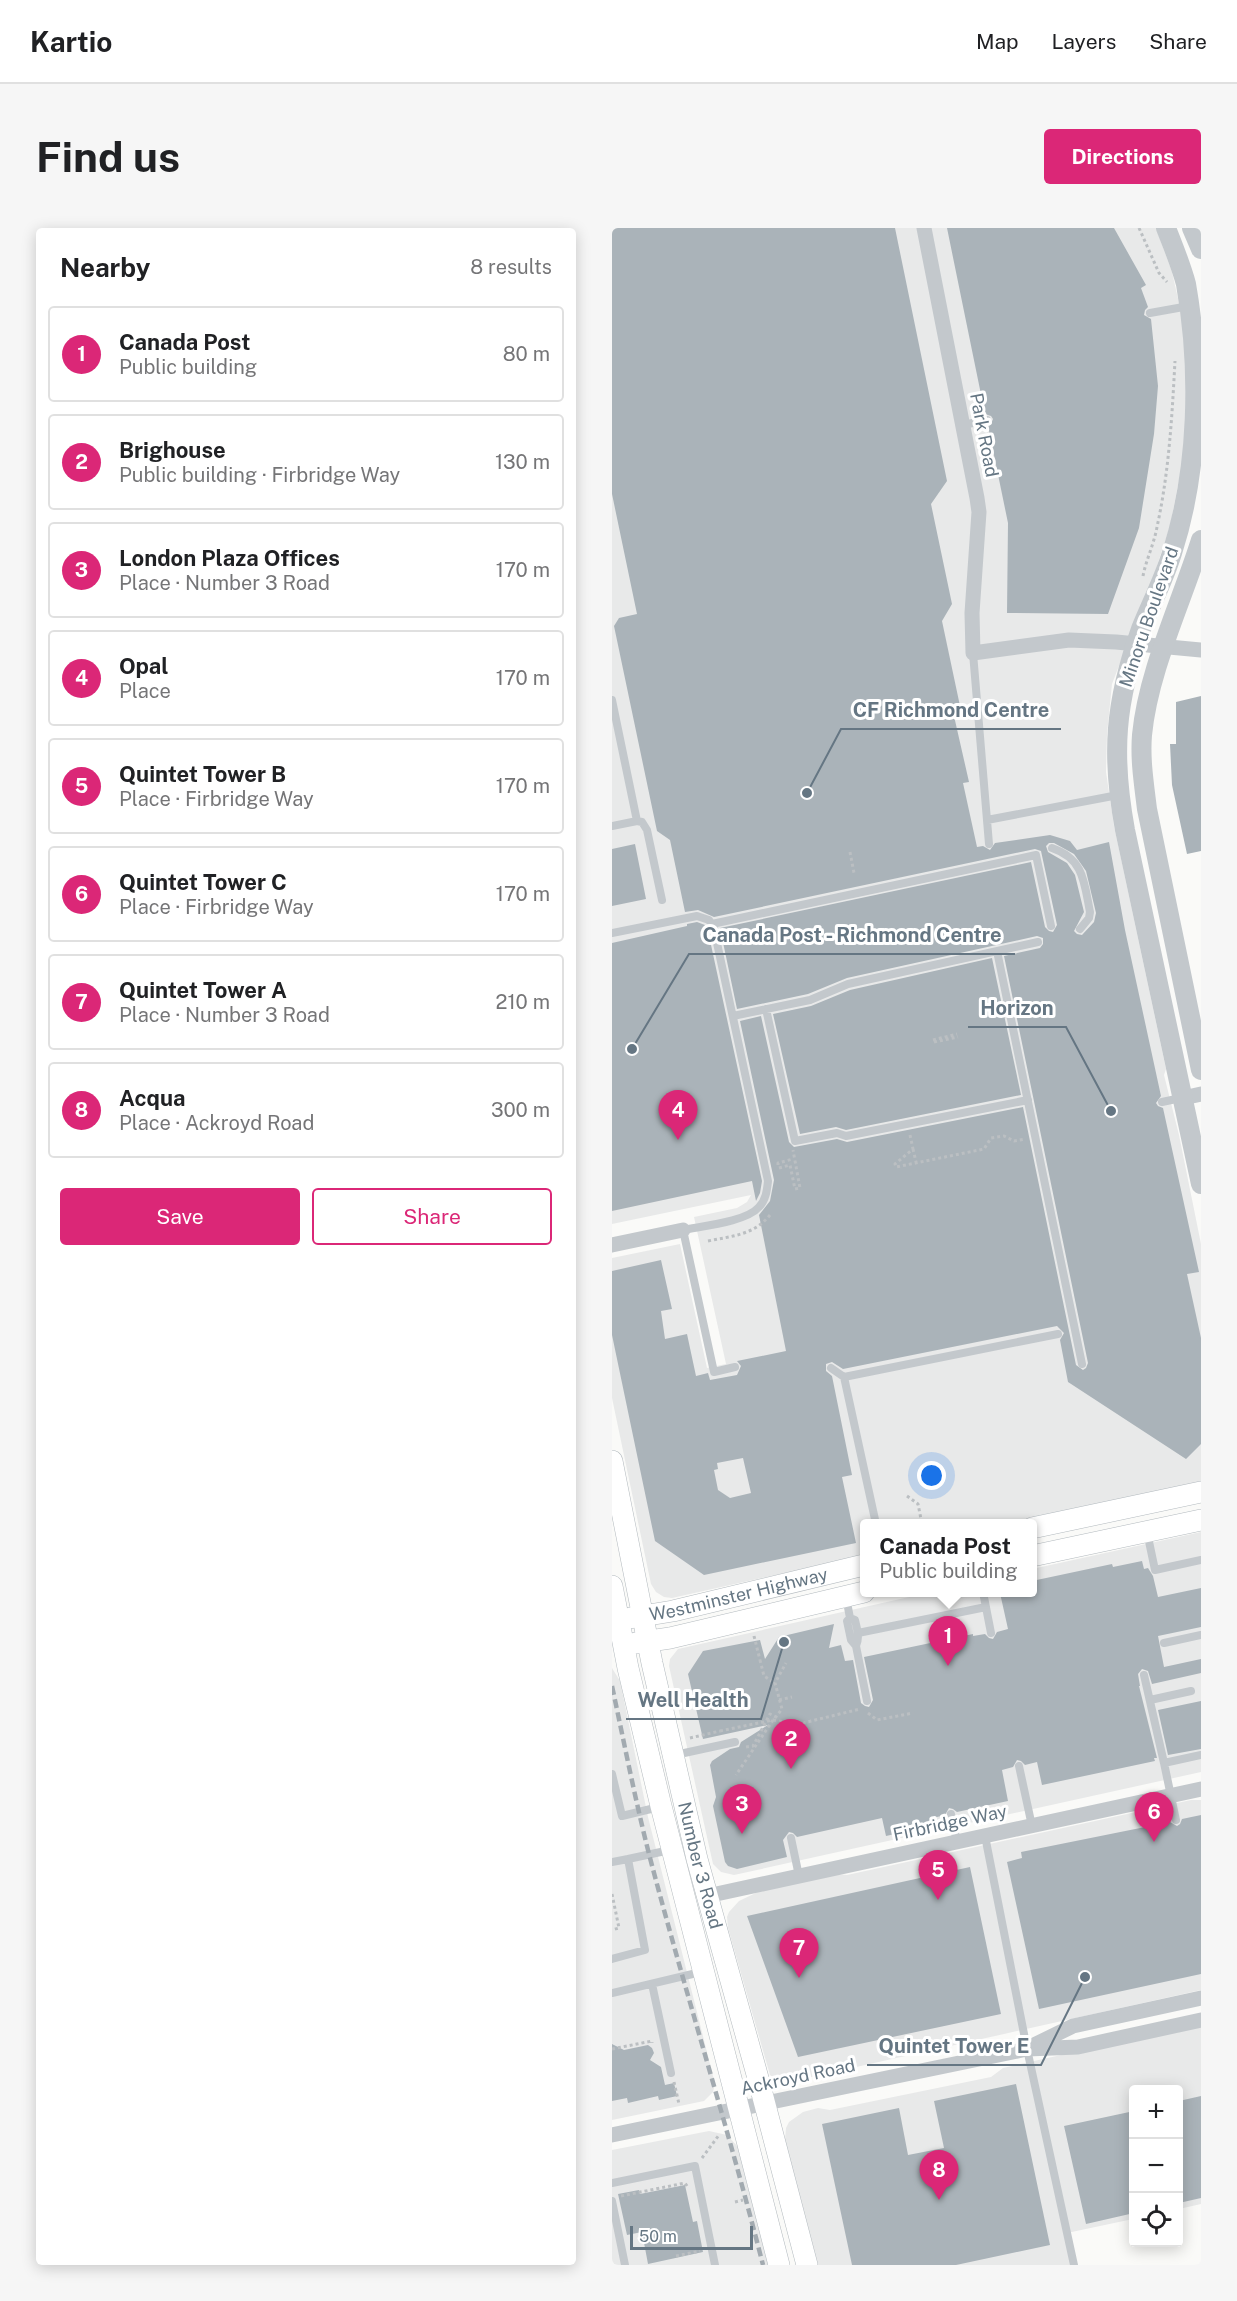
<!DOCTYPE html>
<meta charset="utf-8">
<style>
:root{--surface:#fff;--page:#f6f6f6;--text:#202124;--muted:#757577;--line:#e0e0e0;--accent:#db2777}
body{margin:0;font-family:"Public Sans",sans-serif;background:var(--page);color:var(--text)}
.controls{position:absolute;right:18px;bottom:18px;display:grid;overflow:hidden;border-radius:6px;box-shadow:0 3px 15px #0003}
.controls button{width:54px;height:54px;display:grid;place-items:center;padding:0;border:0;border-bottom:2px solid var(--line);background:var(--surface);color:var(--text);font:30px sans-serif}
.scale{position:absolute;left:18px;bottom:15px;width:123px;box-sizing:border-box;padding-left:6px;border:3px solid #657683;border-top:0;font-size:16px;line-height:21px;white-space:nowrap;color:#657683;-webkit-text-stroke:4px #fff;paint-order:stroke}
.you{position:absolute;left:320px;top:1248px;width:21px;height:21px;margin:-15px;border:4px solid #fff;border-radius:50%;background:#1a73e8;box-shadow:0 0 0 9px #1a73e833}
.badge{display:grid;place-items:center;width:39px;height:39px;border-radius:50%;background:var(--accent);color:#fff;font-size:20px;font-weight:700}
.pin{position:absolute;translate:-50% -50px;filter:drop-shadow(0 2px 3px #0008)}
.pin::after{content:'';position:absolute;top:32px;width:21px;height:18px;background:inherit;clip-path:polygon(0 0,100% 0,50% 100%)}
.popup{position:absolute;left:248px;top:1291px;width:177px;height:78px;box-sizing:border-box;display:grid;place-content:center;border-radius:6px;background:var(--surface);filter:drop-shadow(0 2px 4px #0005);font-size:20px;white-space:nowrap;color:var(--muted)}
.popup b{font-size:22px;color:var(--text)}
.popup::after{content:'';position:absolute;left:50%;top:100%;margin-left:-12px;border:12px solid transparent;border-top-color:var(--surface)}
.list{margin:0;padding:0;list-style:none}
h2{display:flex;justify-content:space-between;align-items:center;height:78px;margin:0;padding:0 24px;font-size:26px}
h2 small{font-size:20px;font-weight:400;color:var(--muted)}
.list li{display:grid;grid-template-columns:39px 1fr auto;gap:18px;align-items:center;box-sizing:border-box;height:96px;margin:0 12px 12px;padding:0 12px;border:2px solid var(--line);border-radius:6px}
.list b{display:block;font-size:22px;white-space:nowrap}
.list p{margin:0;font-size:20px;white-space:nowrap;color:var(--muted)}
.list em{font-size:20px;font-style:normal;color:var(--muted)}
.actions{display:flex;gap:12px;padding:18px 24px}
.actions a{flex:1;padding:14px 0;border:2px solid var(--accent);border-radius:6px;text-align:center;font-size:21px;color:var(--accent)}
.actions .main{background:var(--accent);color:#fff}
.icon{flex:none;width:33px;height:33px;fill:none;stroke:currentColor;stroke-width:2;stroke-linecap:round;stroke-linejoin:round}
.map{position:relative;flex:none;width:589px;height:2037px;overflow:hidden;border-radius:6px}
header{display:flex;align-items:center;gap:36px;box-sizing:border-box;height:84px;padding:0 30px;background:var(--surface);border-bottom:2px solid var(--line)}
header strong{font-size:28px}
nav{display:flex;gap:33px;margin-inline-start:auto;font-size:21px}
.intro{display:flex;align-items:center;justify-content:space-between;box-sizing:border-box;height:144px;padding:0 36px}
h1{margin:0;font-size:42px}
.button{padding:15px 27px;border-radius:6px;background:var(--accent);color:#fff;font-size:21px;font-weight:700}
main{display:flex;gap:36px;padding:0 36px}
aside{flex:1;background:var(--surface);border-radius:6px;box-shadow:0 3px 15px #0003}
.map>svg:first-child{display:block}
</style>
<header>
<strong>Kartio</strong>
<nav><a>Map</a><a>Layers</a><a>Share</a></nav>
</header>
<div class="intro"><h1>Find us</h1><a class="button">Directions</a></div>
<main>
<aside>
<h2>Nearby<small>8 results</small></h2>
<ul class="list">
<li><span class="badge">1</span><div><b>Canada Post</b><p>Public building</p></div><em>80 m</em></li>
<li><span class="badge">2</span><div><b>Brighouse</b><p>Public building · Firbridge Way</p></div><em>130 m</em></li>
<li><span class="badge">3</span><div><b>London Plaza Offices</b><p>Place · Number 3 Road</p></div><em>170 m</em></li>
<li><span class="badge">4</span><div><b>Opal</b><p>Place</p></div><em>170 m</em></li>
<li><span class="badge">5</span><div><b>Quintet Tower B</b><p>Place · Firbridge Way</p></div><em>170 m</em></li>
<li><span class="badge">6</span><div><b>Quintet Tower C</b><p>Place · Firbridge Way</p></div><em>170 m</em></li>
<li><span class="badge">7</span><div><b>Quintet Tower A</b><p>Place · Number 3 Road</p></div><em>210 m</em></li>
<li><span class="badge">8</span><div><b>Acqua</b><p>Place · Ackroyd Road</p></div><em>300 m</em></li>
</ul>
<div class="actions"><a class="main">Save</a><a>Share</a></div>
</aside>
<div class="map">
<svg width="589" height="2037" viewBox="0 0 589 2037">
<rect width="100%" height="100%" fill="#fafaf8"/>
<!-- built -->
<path fill="#e8e9e9" d="M0,0H544L560,44L569,84L576,142L574,216L558,298L543,344L500,456L495,506L494,544L502,598L554,841L552,847L567,907L589,1016V1255L402,1295L252,1296V1322L245,1329L60,1370L52,1369L44,1364L39,1356L0,1170V1030L68,1016L95,1140L114,1136L82,989L125,980L135,974L139,967L0,996Z
M589,1304V1544L122,1647L109,1644L101,1636L57,1438L58,1431L66,1421L315,1365L420,1364V1341Z
M0,1440L8,1453L36,1589L103,1856L101,1864L92,1873L0,1892Z
M579,1572H589V1762L177,1854L166,1853L158,1847L116,1700L115,1689L117,1684L127,1673L150,1662L224,1646L235,1647Z
M589,1796V1976L567,1981L566,1862H522L521,1991L455,2005L461,2037H206L173,1912L174,1900L177,1894L191,1884L206,1880L218,1882L379,1849L391,1840Z
M97,1903L115,1907L127,1920L157,2037H0V1922Z"/>
<!-- building -->
<path fill="#aab3b9" fill-rule="evenodd" d="M0,0H283L335,253L319,276L340,376L330,393L348,478L342,488L357,554L351,555L365,619L371,618L378,622L383,615L438,607L458,613L465,622L497,614L513,702L549,868L544,875L546,878L551,880L587,1044L575,1046L589,1110V1216L574,1231L456,1154L448,1112L452,1105L445,1098L231,1141L220,1134L214,1136V1143L220,1148L240,1247L230,1249L244,1315L92,1347L43,1313L0,1107V1043L49,1032L60,1081L49,1083L53,1111L75,1106L84,1148L96,1145L98,1152L125,1147L129,1138L125,1133L174,1123L147,987L158,973L162,952L128,793L149,788L177,914L182,919L225,911L235,914L411,879L464,1137L471,1142L474,1140L476,1135L392,728L428,720L431,716V710L425,708L235,750L196,766L125,781L108,700L419,634L433,699L437,703L441,704L445,697L429,623L423,621L102,689L86,682L73,684L58,612L45,603L2,398L7,390L25,386L0,266ZM437,615H442L462,626L474,643L484,685L482,694L470,707L465,706L462,703L472,684L463,647L455,635L436,624L434,618ZM131,1230L139,1265L118,1270L106,1262L102,1242L106,1241L105,1235Z
M335,0H502L534,57L529,60L536,79L533,82L532,87L539,91L546,158L542,206L527,300L496,386L395,385L396,295L376,198L379,196L381,191L379,188L373,186Z
M589,468V623L575,626L560,557L558,516H564V474Z
M23,616L34,671L0,678V621Z
M85,694L93,697L96,703L150,953L148,965L144,973L140,953L0,983V715L75,698V696Z
M380,730L409,867L234,902L224,899L188,906L161,786L199,778L238,762Z
M530,1333L532,1341L536,1340L541,1348L546,1369L589,1360V1399L546,1408L552,1439L589,1431V1445L540,1456L536,1443L530,1441L526,1446L528,1458H527L545,1530H542L543,1533L430,1557L425,1534L413,1537L409,1533L405,1532L401,1539L390,1542L396,1573L345,1584L341,1581L337,1580L333,1587L321,1590L323,1597L274,1608L270,1590L185,1609L181,1605L177,1604L171,1612L175,1629L125,1641L116,1638L113,1634L101,1578L104,1569L98,1537L100,1533L118,1521L127,1519L129,1514L156,1497L91,1511L76,1446L91,1423L148,1412L153,1431L167,1409L222,1396L217,1420L229,1417L233,1433L241,1432L249,1475L253,1478L257,1479L261,1472L252,1429L361,1406V1408L373,1406L377,1410L381,1411L385,1404L396,1401L388,1365H420V1353L500,1336L501,1339Z
M589,1473V1521L556,1527L546,1482Z
M589,1587V1746L427,1781L395,1634L410,1630L409,1624L558,1594L565,1598L568,1596L570,1591Z
M358,1639L389,1786L186,1829L135,1688Z
M0,1816L12,1822L36,1817L40,1820L42,1825L38,1832L49,1839L53,1857L62,1855L65,1868L47,1872L46,1868L16,1875L15,1870L0,1873Z
M404,1856L438,2017L344,2037H240L210,1896L287,1880L296,1927L332,1920L322,1873Z
M589,1868V1970L567,1975V1873Z
M522,1883V1985L474,1996L452,1898Z
M73,1957L81,1994L85,1993L91,2024L36,2036L30,2004L15,2007L6,1966L27,1962L28,1966Z"/>
<g fill="none" stroke-linecap="round" stroke-linejoin="round">
<!-- secondary casing -->
<g stroke="#b3babf" stroke-width="22">
<g id="secondary">
<path id="s1" d="M0,1233L40,1435L85,1631L146,1850L195,2037"/>
<path d="M420,1300L589,1264"/>
<path d="M420,1328L589,1292"/>
<path d="M0,1358L16,1440L49,1578L167,2037"/>
<path id="s2" d="M18,1390L61,1383L252,1337"/>
<path d="M24,1415L58,1410L252,1364"/>
</g>
</g>
<!-- path -->
<path stroke="#bbbfc2" stroke-width="3" stroke-dasharray="3 3" stroke-linecap="butt" d="M527,0L547,45L555,54
M531,348C534,332 542,316 545,299C557,244 560,189 563,133
M238,624L242,645
M321,812L345,806
M322,814L346,809
M298,907L301,921L283,936L284,939L372,921L379,910L392,908L402,913L413,911
M301,921L304,934
M166,937V935L181,931
M167,940L178,937L183,961L188,960L181,922
M96,1013C120,1008 142,1007 158,987
M295,1268L306,1276L310,1296
M142,1408L148,1432
M167,1472L180,1469
M256,1485L265,1492L301,1485
M163,1490L170,1481L163,1455L174,1435
M161,1492L187,1496L248,1481
M78,1510L108,1503
M134,1519L141,1518L158,1486L164,1489
M0,1666L7,1700L0,1702
M0,1821L40,1813V1815
M62,1854L67,1876
M90,1930L107,1907
M9,1968L73,1955L75,1958
M123,1974L131,1972
M64,2028L88,2023"/>
<!-- service -->
<path stroke="#c3c8cc" stroke-width="8" d="M538,85L577,78
M351,197L375,192
M361,425L377,616
M0,472L25,593L0,598
M375,592L506,567
M25,593L30,594L35,602L50,672
M440,620C472,631 472,654 478,684L477,690L468,701
M100,696L424,627L439,698
M0,705L85,688L97,692L102,701L156,953C155,962 154,972 147,979C134,994 90,998 71,1002L102,1144L123,1139
M385,723L470,1136
M154,781L183,913L225,905L234,908L416,872
M121,788L198,772L236,756L426,714
M550,874L569,870
M219,1140L232,1149L446,1106
M232,1149L264,1296
M535,1304L543,1342L589,1332
M371,1364L379,1405
M234,1369L238,1390L235,1393L239,1412L244,1418C248,1409 245,1401 243,1392L238,1390
M246,1405L374,1379
M552,1415L589,1407
M244,1418L255,1473
M532,1447L552,1535
M538,1472L579,1463
M63,1527L123,1514
M407,1538L420,1598
M0,1546L10,1588L47,1579
M339,1586L345,1614
M564,1592L552,1535L589,1527
M373,1608L415,1821L462,2037
M179,1610L187,1648
M16,1631L58,1622
M0,1634L16,1631L33,1722L0,1731
M40,1756L59,1845
M0,1765L89,1744
M0,1955L83,1938L103,2037
M0,1973L13,2037"/>
<!-- minor -->
<path stroke="#c3c8cc" stroke-width="15" d="M312,0L365,270L367,284L360,385L361,425L457,412L504,414L589,422
M571,870L589,866
M0,1017L71,1002
M95,1668L589,1561
M420,1818L461,1798L589,1770
M0,1907L415,1821L466,1819L589,1792"/>
<!-- tertiary -->
<path stroke="#c3c8cc" stroke-width="20" d="M554,0C561,18 569,37 574,56C589,142 587,241 560,325C552,351 539,376 529,401C503,474 499,526 513,602L589,956
M580,0L589,21
M589,312C570,373 536,443 530,507C528,532 532,556 535,581L589,842"/>
<!-- secondary -->
<use href="#secondary" stroke="#fff" stroke-width="21"/>
<!-- rail -->
<path stroke="#a2aab0" stroke-width="4.5" stroke-dasharray="9 4.5" stroke-linecap="butt" d="M0,1458C12,1514 23,1571 37,1626C73,1764 116,1899 151,2037"/>
<!-- path-bridge -->
<path stroke="#bbbfc2" stroke-width="3" stroke-dasharray="3 3" stroke-linecap="butt" d="M148,1432L152,1448L163,1455
M108,1503L161,1492L124,1547"/>
</g>
<g text-anchor="middle" stroke-width="6" stroke-linejoin="round" paint-order="stroke">
<!-- street labels -->
<g font-size="18" fill="#657683" stroke="#fff">
<text transform="translate(372 207) rotate(79)" y="6">Park Road</text>
<text transform="translate(537 389) rotate(-71)" y="6">Minoru Boulevard</text>
<text dy="6" stroke="none"><textPath href="#s2" startOffset="111">Westminster Highway</textPath></text>
<text transform="translate(338 1595) rotate(-12)" y="6">Firbridge Way</text>
<text dy="6" stroke="none"><textPath href="#s1" startOffset="414">Number 3 Road</textPath></text>
<text transform="translate(186 1849) rotate(-12)" y="6">Ackroyd Road</text>
</g>
</g>
<!-- callouts -->
<path fill="none" stroke="#657683" stroke-width="2" d="M195 565L229 501H449M20 821L77 726H403M499 883L454 799H356M172 1414L149 1491H14M473 1749L429 1837H255"/>
<g fill="#657683" stroke="#fff" stroke-width="2">
<circle cx="195" cy="565" r="6"/>
<circle cx="20" cy="821" r="6"/>
<circle cx="499" cy="883" r="6"/>
<circle cx="172" cy="1414" r="6"/>
<circle cx="473" cy="1749" r="6"/>
</g>
<g font-size="20" text-anchor="middle" font-weight="bold" fill="#657683" stroke="#fff" stroke-width="6" stroke-linejoin="round" paint-order="stroke">
<text x="339" y="489">CF Richmond Centre</text>
<text x="240" y="714">Canada Post - Richmond Centre</text>
<text x="405" y="787">Horizon</text>
<text x="81" y="1479">Well Health</text>
<text x="342" y="1825">Quintet Tower E</text>
</g>
</svg>
<div class="controls">
<button>+</button>
<button>−</button>
<button><svg class="icon" aria-label="locate" viewBox="0 0 24 24"><circle cx="12" cy="12" r="6"/><path d="M12 2v4M12 18v4M2 12h4M18 12h4"/></svg></button>
</div>
<div class="scale">50 m</div>
<div class="you"></div>
<div class="pin badge" style="left:336px;top:1438px">1</div>
<div class="popup"><b>Canada Post</b>Public building</div>
<div class="pin badge" style="left:179px;top:1541px">2</div>
<div class="pin badge" style="left:130px;top:1606px">3</div>
<div class="pin badge" style="left:66px;top:912px">4</div>
<div class="pin badge" style="left:326px;top:1672px">5</div>
<div class="pin badge" style="left:542px;top:1614px">6</div>
<div class="pin badge" style="left:187px;top:1750px">7</div>
<div class="pin badge" style="left:327px;top:1972px">8</div>
</div>
</main>
